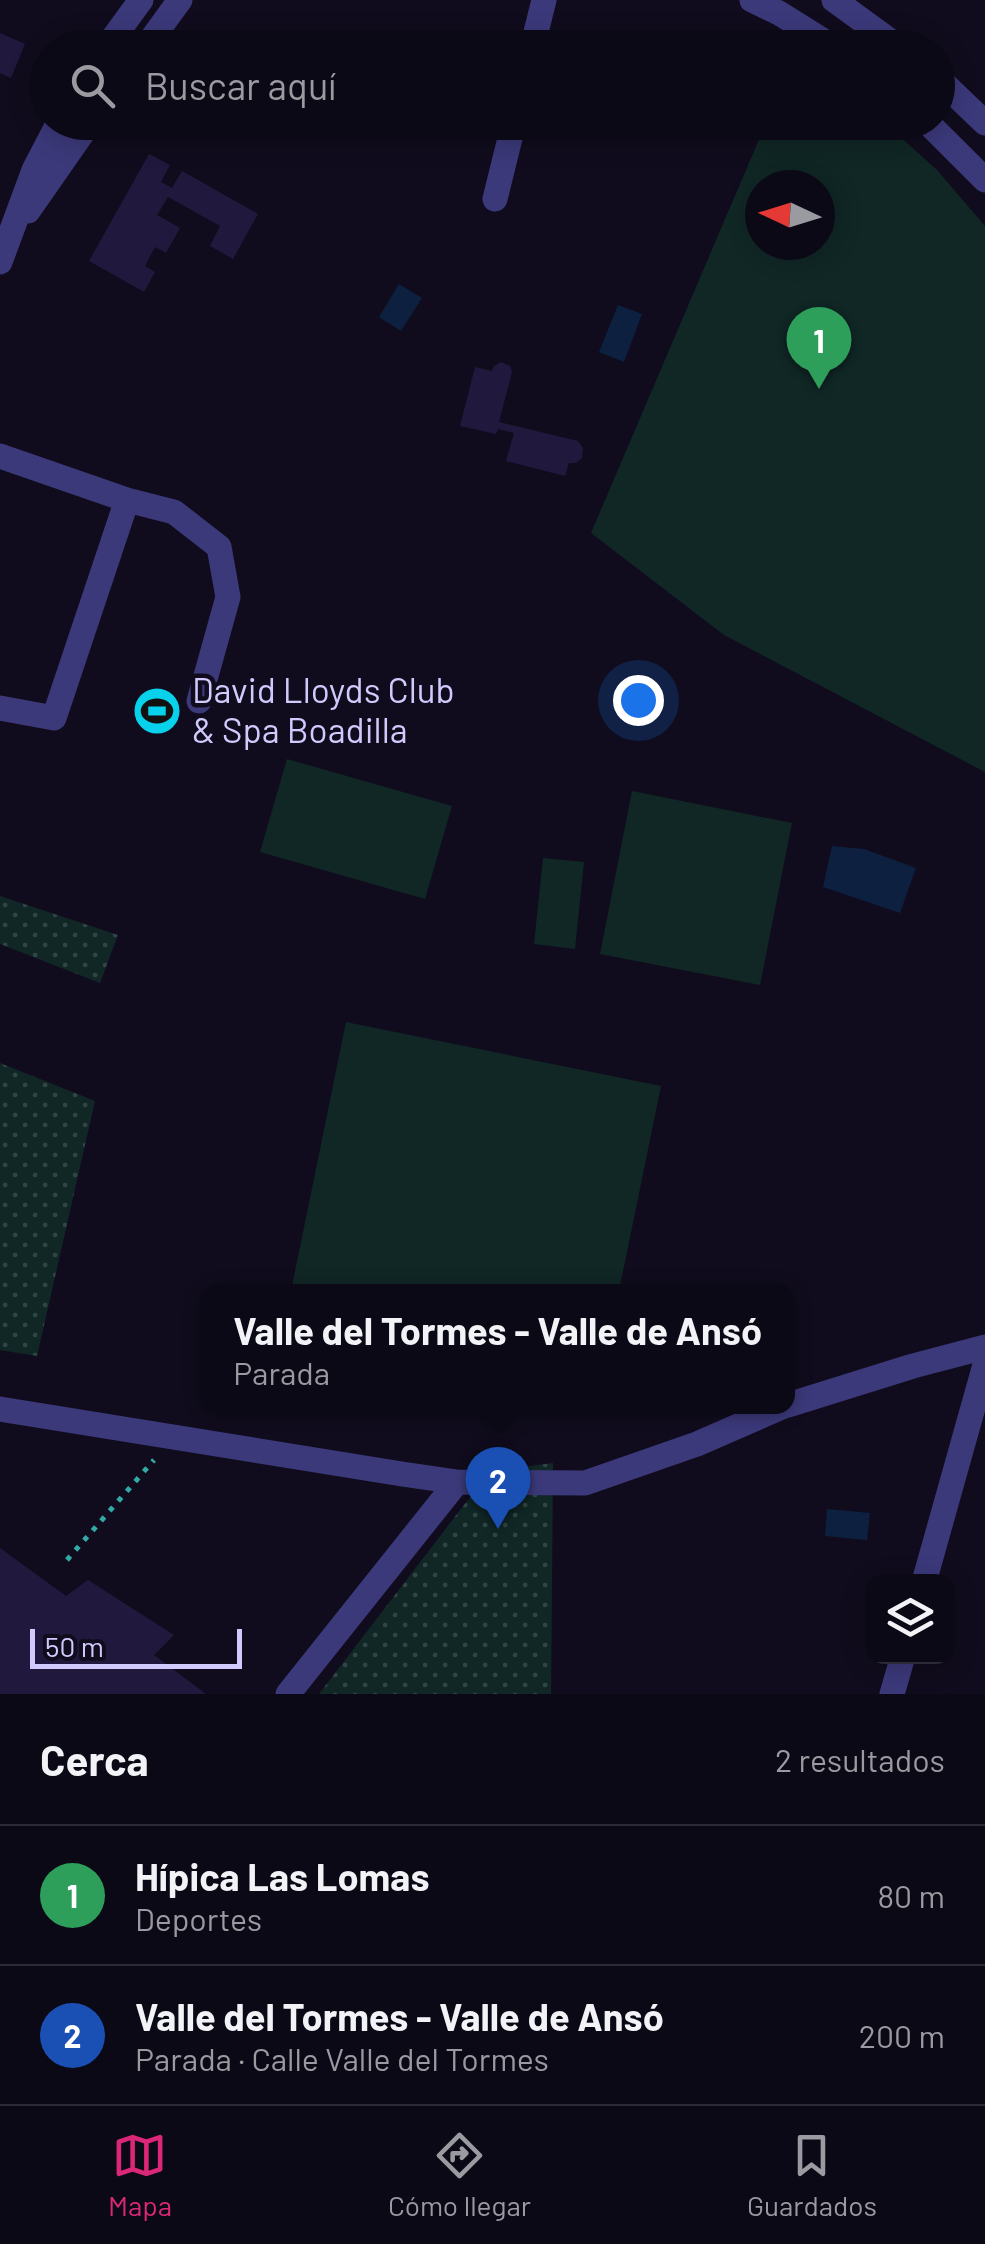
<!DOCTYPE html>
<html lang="es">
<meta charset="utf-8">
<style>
:root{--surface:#0c0916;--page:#1a1723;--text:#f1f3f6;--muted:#9a9aa1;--line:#2c2a35;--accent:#db2777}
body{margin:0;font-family:Barlow,sans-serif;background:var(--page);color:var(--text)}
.controls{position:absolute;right:30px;bottom:30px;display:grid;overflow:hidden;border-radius:20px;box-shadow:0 5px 25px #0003}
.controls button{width:90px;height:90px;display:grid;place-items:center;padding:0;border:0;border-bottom:2px solid var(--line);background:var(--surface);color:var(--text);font:50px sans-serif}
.compass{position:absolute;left:745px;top:170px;width:90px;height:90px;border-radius:50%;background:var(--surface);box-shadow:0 5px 25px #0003;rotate:274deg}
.scale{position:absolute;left:30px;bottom:25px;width:212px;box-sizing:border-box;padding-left:10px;border:5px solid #d1cafd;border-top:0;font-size:28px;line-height:35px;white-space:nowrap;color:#d1cafd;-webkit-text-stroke:8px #100c1d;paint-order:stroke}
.you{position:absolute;left:638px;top:700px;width:35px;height:35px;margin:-25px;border:8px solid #fff;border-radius:50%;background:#1a73e8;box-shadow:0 0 0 15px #1a73e833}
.badge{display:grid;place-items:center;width:65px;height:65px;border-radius:50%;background:var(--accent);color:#fff;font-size:32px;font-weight:700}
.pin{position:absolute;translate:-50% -82px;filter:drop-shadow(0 2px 5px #0008)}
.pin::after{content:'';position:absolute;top:52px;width:35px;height:30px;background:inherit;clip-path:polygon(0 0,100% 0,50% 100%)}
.popup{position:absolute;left:200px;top:1284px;width:595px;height:130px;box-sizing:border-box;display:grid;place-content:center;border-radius:20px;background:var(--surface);filter:drop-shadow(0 2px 8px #0005);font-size:32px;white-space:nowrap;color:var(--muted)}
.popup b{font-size:38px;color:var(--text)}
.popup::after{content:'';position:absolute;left:50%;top:100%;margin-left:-20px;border:20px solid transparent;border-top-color:var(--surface)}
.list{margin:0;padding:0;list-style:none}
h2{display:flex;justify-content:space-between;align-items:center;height:130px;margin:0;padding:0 40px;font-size:42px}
h2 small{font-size:32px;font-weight:400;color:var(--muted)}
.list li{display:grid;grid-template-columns:65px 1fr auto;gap:30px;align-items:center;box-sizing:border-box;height:140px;padding:0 40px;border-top:2px solid var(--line)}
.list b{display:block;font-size:38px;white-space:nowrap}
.list p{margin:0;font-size:32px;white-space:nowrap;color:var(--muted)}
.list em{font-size:32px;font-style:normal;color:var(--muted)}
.icon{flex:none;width:55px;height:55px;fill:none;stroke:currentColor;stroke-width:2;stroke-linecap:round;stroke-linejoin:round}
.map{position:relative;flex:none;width:985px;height:1694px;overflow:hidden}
.search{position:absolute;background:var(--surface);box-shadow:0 5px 25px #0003;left:30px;right:30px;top:30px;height:110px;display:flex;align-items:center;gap:25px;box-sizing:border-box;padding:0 35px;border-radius:55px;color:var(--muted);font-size:38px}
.sheet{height:410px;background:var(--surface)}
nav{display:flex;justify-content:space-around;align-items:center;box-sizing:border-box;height:140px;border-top:2px solid var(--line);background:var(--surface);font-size:28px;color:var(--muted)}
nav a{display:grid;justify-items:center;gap:5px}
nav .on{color:var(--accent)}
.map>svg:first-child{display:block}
</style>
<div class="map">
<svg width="985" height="1694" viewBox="0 0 985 1694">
<defs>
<pattern id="park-dots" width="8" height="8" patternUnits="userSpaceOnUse" patternTransform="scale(2.5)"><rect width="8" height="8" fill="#102726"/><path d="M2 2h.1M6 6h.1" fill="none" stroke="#324546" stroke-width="1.8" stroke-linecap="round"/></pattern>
</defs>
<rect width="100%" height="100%" fill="#100c1d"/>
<!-- park -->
<path fill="url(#park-dots)" d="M0,896L118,935L100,983L0,944Z
M0,1063L95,1101L37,1356L0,1350Z
M553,1463L551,1694H319L490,1471Z"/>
<!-- pitch -->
<path fill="#102726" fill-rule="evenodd" d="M766,123H885L937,170L985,226V772L724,635L591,533ZM760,185H820V245H760Z
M287,759L452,806L425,899L260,852Z
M632,791L792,823L760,985L600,954Z
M543,858L584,862L575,949L534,944Z
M346,1022L661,1086L619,1291H291Z"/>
<!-- water -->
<path fill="#0d2040" d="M399,284L422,298L401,331L379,317Z
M618,305L642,314L624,362L599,352Z
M832,846L864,849L916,868L900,913L823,887Z
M827,1509L870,1513L867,1540L825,1536Z"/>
<!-- building -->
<path fill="#21193d" d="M0,33L25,44L11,78L0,73Z
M149,154L170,165L161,182L172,188L182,171L258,214L233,259L210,246L220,226L168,197L157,215L180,228L166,253L155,247L145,266L155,272L144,292L89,261Z
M501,362L510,366L512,372L499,422L578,441L583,448L582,458L576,463H569L565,476L506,461L514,433L498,429L496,434L460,426L475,367L492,371L494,366Z
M0,1548L66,1596L88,1580L174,1635L154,1655L206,1694H0Z"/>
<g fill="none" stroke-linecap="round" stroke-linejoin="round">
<!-- path -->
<path stroke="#31aaa5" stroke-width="5" stroke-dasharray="5 8" stroke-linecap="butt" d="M67,1560L154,1460"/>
<!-- minor -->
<path stroke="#3c397b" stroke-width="25" d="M752,0L779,13L835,48
M834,0L900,48
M106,48L141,0
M145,48L180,0
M532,48L544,0
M938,78L985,123
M927,122L985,180
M495,199L514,122
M28,211L90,122
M0,262L34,170L59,122
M0,456L127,500L174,512L219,547L228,597L199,701
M0,708L54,718L127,500
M788,1405L913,1366L985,1347
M0,1409L402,1474L457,1482L585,1483L697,1444L784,1406
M924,1582L985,1365
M288,1694L457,1482
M892,1694L903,1656"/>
</g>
<!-- icons -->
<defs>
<g id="stadium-disc" transform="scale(2.5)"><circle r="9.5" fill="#08d1eb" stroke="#100c1d"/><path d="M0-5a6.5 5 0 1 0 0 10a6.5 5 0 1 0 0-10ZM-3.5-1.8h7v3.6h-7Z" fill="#111"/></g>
</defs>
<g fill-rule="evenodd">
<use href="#stadium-disc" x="157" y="711"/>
</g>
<g text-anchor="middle" stroke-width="9" stroke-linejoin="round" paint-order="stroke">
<!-- poi labels -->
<g font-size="35" fill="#d1cafd" stroke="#100c1d" text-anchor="start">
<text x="192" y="703">David Lloyds Club<tspan x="192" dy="40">&amp; Spa Boadilla</tspan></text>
</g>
</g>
</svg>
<div class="controls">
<button><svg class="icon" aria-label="layers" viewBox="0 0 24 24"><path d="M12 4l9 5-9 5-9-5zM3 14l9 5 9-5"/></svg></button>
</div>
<svg class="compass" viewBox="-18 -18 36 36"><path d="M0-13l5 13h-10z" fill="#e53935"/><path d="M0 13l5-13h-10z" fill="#9a9aa1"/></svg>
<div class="scale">50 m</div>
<div class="you"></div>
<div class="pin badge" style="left:819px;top:389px;background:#2e9e5b">1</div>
<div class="pin badge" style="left:498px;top:1529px;background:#1a4fb4">2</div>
<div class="popup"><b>Valle del Tormes - Valle de Ansó</b>Parada</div>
<div class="search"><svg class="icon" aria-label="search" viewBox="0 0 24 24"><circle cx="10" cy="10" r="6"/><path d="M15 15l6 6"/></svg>Buscar aquí</div>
</div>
<section class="sheet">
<h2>Cerca<small>2 resultados</small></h2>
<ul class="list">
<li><span class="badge" style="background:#2e9e5b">1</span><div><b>Hípica Las Lomas</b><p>Deportes</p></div><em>80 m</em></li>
<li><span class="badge" style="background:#1a4fb4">2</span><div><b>Valle del Tormes - Valle de Ansó</b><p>Parada · Calle Valle del Tormes</p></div><em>200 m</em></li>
</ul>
</section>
<nav>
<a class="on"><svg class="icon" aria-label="map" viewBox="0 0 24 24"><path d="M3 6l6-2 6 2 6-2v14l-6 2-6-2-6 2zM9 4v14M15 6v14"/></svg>Mapa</a>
<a><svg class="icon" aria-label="directions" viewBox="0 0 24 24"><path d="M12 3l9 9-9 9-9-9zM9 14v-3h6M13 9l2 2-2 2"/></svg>Cómo llegar</a>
<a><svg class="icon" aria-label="saved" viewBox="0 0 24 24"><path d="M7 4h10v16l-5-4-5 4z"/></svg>Guardados</a>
</nav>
